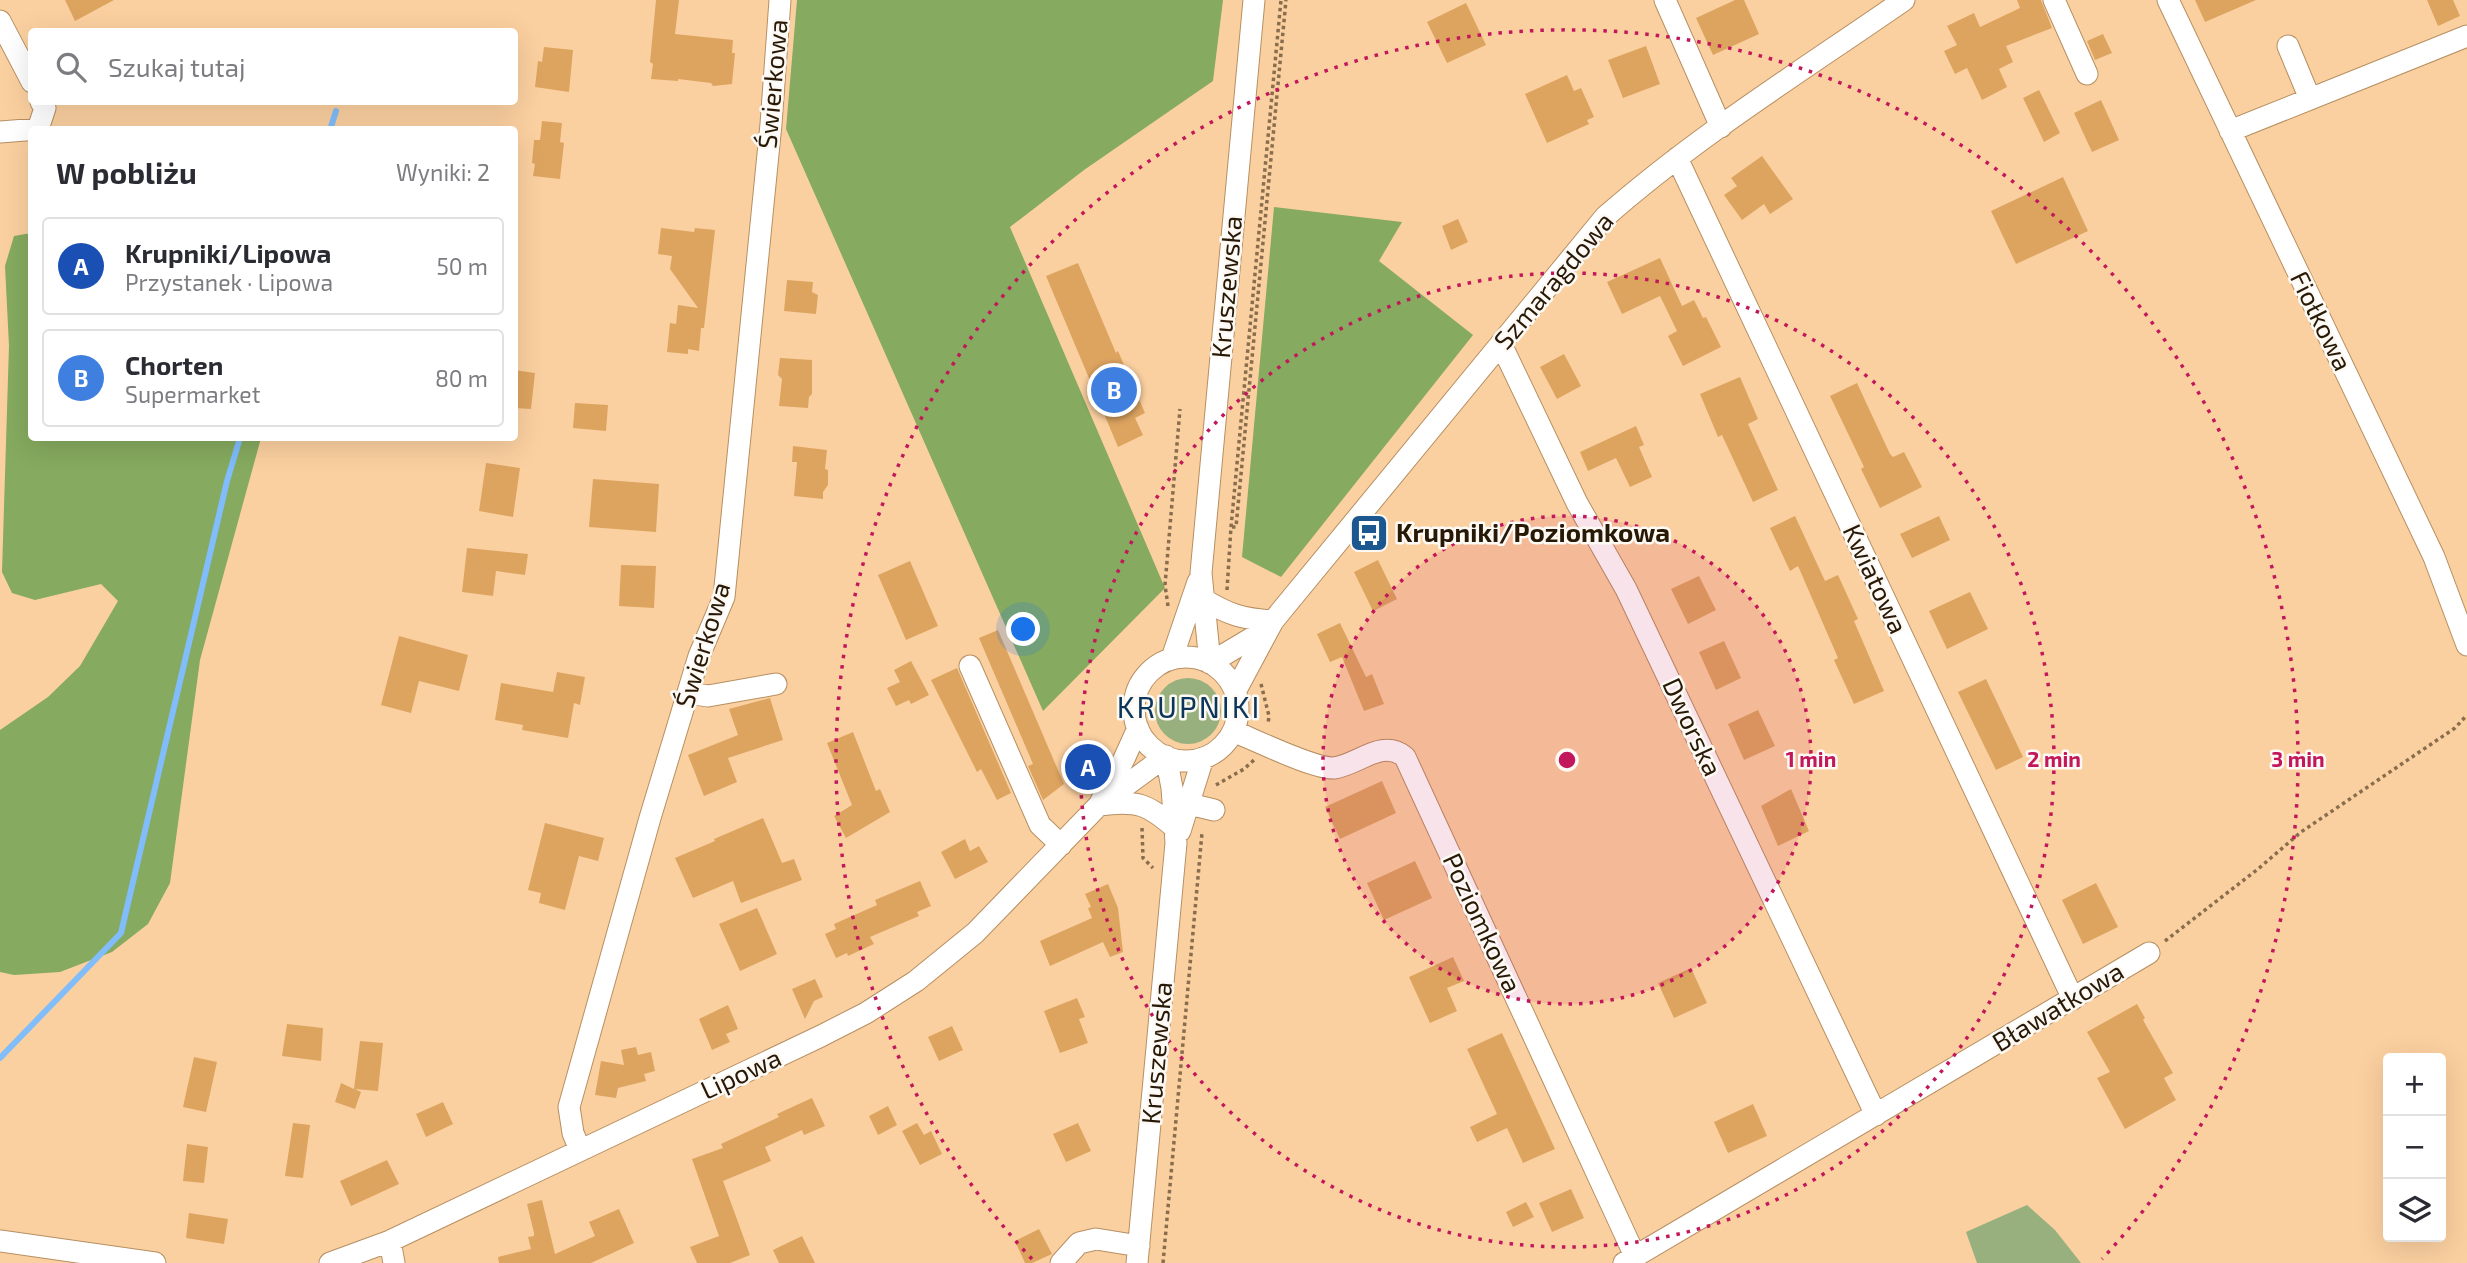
<!DOCTYPE html>
<html lang="pl">
<meta charset="utf-8">
<style>
:root{--surface:#fff;--page:#f2f2f3;--text:#2b2b33;--muted:#7c7c81;--line:#e1e1e2;--accent:#1c588f}
body{margin:0;font-family:"Exo 2",sans-serif;background:var(--page);color:var(--text)}
.controls{position:absolute;right:21px;bottom:21px;display:grid;overflow:hidden;border-radius:7px;box-shadow:0 7px 28px #0002}
.controls button{width:63px;height:63px;display:grid;place-items:center;padding:0;border:0;border-bottom:2px solid var(--line);background:var(--surface);color:var(--text);font:35px sans-serif}
.you{position:absolute;left:1024px;top:630px;width:24px;height:24px;margin:-18px;border:5px solid #fff;border-radius:50%;background:#1a73e8;box-shadow:0 0 0 10px #1a73e833}
.badge{display:grid;place-items:center;width:46px;height:46px;border-radius:50%;background:var(--accent);color:#fff;font-size:23px;font-weight:700}
.pin{position:absolute;translate:-50% -50%;border:4px solid #fff;box-shadow:0 2px 7px #0006}
.list{margin:0;padding:0;list-style:none}
h2{display:flex;justify-content:space-between;align-items:center;height:91px;margin:0;padding:0 28px;font-size:30px}
h2 small{font-size:23px;font-weight:400;color:var(--muted)}
.list li{display:grid;grid-template-columns:46px 1fr auto;gap:21px;align-items:center;box-sizing:border-box;height:98px;margin:0 14px 14px;padding:0 14px;border:2px solid var(--line);border-radius:7px}
.list b{display:block;font-size:26px;white-space:nowrap}
.list p{margin:0;font-size:23px;white-space:nowrap;color:var(--muted)}
.list em{font-size:23px;font-style:normal;color:var(--muted)}
.icon{flex:none;width:38px;height:38px;fill:none;stroke:currentColor;stroke-width:2;stroke-linecap:round;stroke-linejoin:round}
.map{position:relative;flex:none;width:2467px;height:1263px;overflow:hidden}
.search{position:absolute;background:var(--surface);box-shadow:0 7px 28px #0002;left:28px;top:28px;width:490px;height:77px;display:flex;align-items:center;gap:18px;box-sizing:border-box;padding:0 24px;border-radius:7px;color:var(--muted);font-size:26px}
.panel{position:absolute;background:var(--surface);box-shadow:0 7px 28px #0002;left:28px;top:126px;width:490px;height:315px;border-radius:7px}
.map>svg:first-child{display:block}
</style>
<div class="map">
<svg width="2467" height="1263" viewBox="0 0 2467 1263">
<rect width="100%" height="100%" fill="#fbd0a0"/>
<!-- green -->
<path fill="#97b07e" d="M1155 711a33 33 0 1 1 66 0a33 33 0 1 1-66 0Z
M2027,1205L2055,1230L2081,1263H1977L1966,1232Z"/>
<!-- forest -->
<path fill="#86aa5f" d="M797,0H1223L1213,81L1084,170L1010,227L1165,588L1043,711L786,129Z
M1274,207L1402,222L1379,261L1473,335L1281,577L1242,557Z
M31,233L32,438H261L200,660L170,883L148,924L112,952L60,972L14,975L0,972V730L48,697L80,666L118,601L101,584L35,600L12,593L2,572L9,346L5,266L14,236Z"/>
<g fill="none" stroke-linecap="round" stroke-linejoin="round">
<!-- stream -->
<path stroke="#80bdfa" stroke-width="6" d="M330,130L336,111
M0,1058L121,933L227,481L240,438"/>
</g>
<!-- building -->
<path fill="#dda460" d="M65,0H114L75,21Z
M656,0H679L675,34L733,40L732,53H735L732,84L713,86L711,83L678,79V81L651,79L653,64L650,62Z
M1735,0H1744L1759,34L1713,55L1696,18Z
M2017,0H2041L2052,28L2006,46L2013,62L1999,69L2007,87L1982,100L1967,68L1955,74L1944,51L1957,45L1947,26L1974,13L1980,27L2020,8Z
M2195,0H2256L2205,22Z
M2427,0H2453L2460,16L2438,26Z
M1466,3L1486,45L1447,63L1427,22Z
M2103,34L2112,53L2095,60L2087,41Z
M1646,46L1660,84L1623,98L1608,60Z
M544,47L573,50L569,92L535,87L538,61L542,62Z
M1567,75L1574,91L1581,88L1594,117L1587,120L1589,124L1547,143L1525,94Z
M2039,90L2060,133L2044,142L2023,98Z
M2101,100L2119,140L2092,152L2074,113Z
M542,121L562,123L560,142L564,143L560,179L533,176L535,164L532,163L534,140H540Z
M1762,156L1793,199L1770,214L1764,204L1742,220L1724,195L1737,186L1731,178Z
M2063,177L2088,231L2016,264L1991,211Z
M1458,219L1468,242L1451,250L1442,226Z
M661,228L694,232L695,228L715,230L704,328H701L699,351L688,349V354L667,352L670,323L676,324L678,305L698,308L670,269L672,256L658,254Z
M1660,258L1682,306L1694,300L1703,318L1706,317L1721,347L1683,366L1668,336L1677,331L1660,296L1622,314L1607,282Z
M1078,263L1116,353L1118,351L1145,413L1135,418L1143,435L1118,447L1046,276Z
M787,280L813,282L812,292L818,295L816,314L784,311Z
M1564,354L1581,386L1557,399L1540,367Z
M780,358L812,360V394L809,397L808,408L779,406L782,379L778,375Z
M514,370L535,373L531,409L514,408Z
M1740,377L1758,419L1748,424L1778,490L1753,502L1722,435L1718,437L1700,394Z
M1857,383L1890,454L1893,457L1904,452L1922,487L1880,508L1861,469L1864,467L1830,396Z
M575,403L608,405L606,431L573,428Z
M1636,426L1644,445L1639,447L1652,477L1630,487L1616,458L1588,471L1580,452Z
M793,446L827,450L825,469L828,470V485L823,492V499L794,496L797,462H792Z
M486,463L520,468L513,517L479,511Z
M593,479L659,484L656,532L589,527Z
M1795,516L1825,581L1838,575L1858,619L1854,621L1884,691L1854,704L1834,660L1838,658L1798,566L1790,571L1770,528Z
M1939,516L1950,540L1912,558L1900,534Z
M467,548L528,554L525,575L496,571L493,596L462,592Z
M1378,560L1397,599L1373,611L1354,572Z
M910,561L938,626L906,640L878,575Z
M621,565L656,566L654,608L619,606Z
M1699,576L1716,610L1688,624L1671,589Z
M1970,592L1988,629L1947,649L1929,611Z
M1340,623L1366,677L1372,674L1384,704L1364,711L1342,657L1330,662L1317,634Z
M998,630L1064,784L1043,800L1028,766L1033,764L979,638Z
M399,636L468,655L459,691L419,681L411,713L381,705Z
M1724,641L1741,678L1716,690L1699,652Z
M911,661L929,695L911,704L909,700L896,706L887,688L900,682L894,670Z
M957,668L1011,793L997,800L981,769L977,772L931,680Z
M557,672L585,677L580,705L574,703L568,738L522,730L523,725L495,720L501,683L553,692Z
M1986,679L2023,757L1996,770L1958,692Z
M770,698L783,740L728,758L737,782L704,796L688,755L738,735L729,709Z
M1758,710L1775,746L1744,760L1728,724Z
M853,732L876,791L880,789L890,812L846,838L834,816L852,805L827,743Z
M1382,781L1396,813L1340,839L1325,807Z
M1791,789L1809,831L1778,846L1761,806Z
M763,818L782,863L794,859L802,880L741,903L733,881L693,898L675,858L715,841L714,839Z
M545,823L604,838L598,861L579,856L565,910L539,903L541,893L528,890Z
M965,839L970,851L979,846L988,862L955,879L941,852Z
M1415,861L1432,898L1384,920L1367,883Z
M920,881L931,906L917,912L919,916L870,937L874,944L848,956L847,953L836,958L825,934L836,929L834,924L877,905L875,900Z
M2096,883L2118,927L2083,944L2062,900Z
M1108,884L1118,908L1123,952L1110,957L1103,942L1050,966L1040,941L1092,918L1088,908L1091,907L1085,894Z
M757,908L777,954L740,971L719,924Z
M1453,957L1464,981L1447,988L1457,1011L1430,1023L1409,977Z
M1691,968L1707,1003L1674,1018L1658,983Z
M815,979L823,997L814,1001L805,1019L792,989Z
M1077,998L1085,1017L1079,1019L1088,1043L1060,1053L1044,1011Z
M2137,1004L2145,1018L2143,1020L2173,1073L2164,1078L2176,1100L2125,1129L2097,1078L2110,1072L2087,1032Z
M728,1005L738,1029L726,1034L730,1042L712,1050L699,1019Z
M287,1024L323,1028L321,1061L282,1056Z
M952,1026L963,1050L939,1061L928,1037Z
M1502,1033L1555,1149L1523,1163L1507,1128L1477,1142L1470,1127L1497,1114L1467,1049Z
M360,1041L383,1043L378,1091L355,1089L361,1092L355,1109L335,1102L341,1083L354,1089Z
M636,1047L638,1055L651,1052L655,1071L644,1074L646,1081L618,1088L616,1098L595,1095L601,1061L624,1065L621,1050Z
M194,1057L217,1062L206,1112L183,1107Z
M812,1098L825,1126L804,1135L802,1130L765,1147L771,1161L723,1181L750,1255L730,1263H697L690,1247L719,1236L692,1159L723,1148L721,1144L779,1117L777,1114Z
M443,1102L453,1124L426,1137L416,1114Z
M1753,1104L1767,1136L1728,1153L1714,1122Z
M888,1106L897,1125L878,1135L869,1116Z
M293,1123L310,1125L303,1178L285,1176Z
M917,1123L924,1135L931,1131L942,1154L920,1165L902,1131Z
M1078,1123L1091,1151L1066,1162L1053,1134Z
M187,1144L208,1147L204,1183L183,1181Z
M387,1160L399,1184L351,1206L340,1181Z
M1571,1189L1584,1218L1552,1232L1539,1203Z
M542,1200L555,1254L595,1236L589,1222L619,1209L634,1243L591,1263H499L498,1257L531,1249L528,1237L534,1236V1233L527,1204Z
M1526,1202L1534,1217L1513,1227L1506,1212Z
M189,1213L228,1219L224,1244L186,1238Z
M1039,1229L1052,1254L1032,1263H1025L1015,1241Z
M802,1236L815,1263H779L773,1250Z"/>
<g fill="none" stroke-linecap="round" stroke-linejoin="round">
<!-- minor casing -->
<g stroke="#b78f61" stroke-width="23">
<path id="minor" d="M1665,0L1721,127
M2054,0L2087,74
M2168,0L2434,557L2467,645
M0,21L32,82
M2310,99L2467,36
M2230,131L2310,99L2288,46
M0,132L38,129L45,108L41,102
M1677,158L2073,999
M1501,344L1577,503L1626,589L1876,1115
M1203,599C1229,615 1243,619 1273,621
M1134 709a52 52 0 1 1 104 0a52 52 0 1 1-104 0Z
M1172,658L1198,582
M1210,663L1201,573L1254,0
M1210,663L1267,629
M970,666L1040,825L1061,845
M1236,690L1273,621L1605,217C1697,136 1803,70 1904,0
M688,693L708,696L776,684
M1233,731C1255,740 1314,769 1334,768C1358,765 1382,738 1405,757L1635,1256
M1101,801L1124,759L1138,728
M1189,804L1214,810
M1100,805C1137,800 1148,804 1175,828
M1180,831L1203,758
M580,1150L573,1133L569,1107L650,818L699,656L724,597L771,124L780,0
M0,1241L155,1263
M390,1241L394,1263
M330,1263L390,1241L821,1036L866,1013L916,981L975,933L1098,806L1166,756
M1061,1263L1079,1243L1096,1239L1139,1246
M1137,1263L1176,843L1172,788L1166,756
M1624,1263L2149,953"/>
</g>
<!-- path -->
<path stroke="#896d4d" stroke-width="3.5" stroke-dasharray="3.5 3.5" stroke-linecap="butt" d="M1232,527H1236L1286,0
M1227,590L1231,527L1281,0
M1168,606L1165,585L1180,409
M1261,684L1269,716L1268,724
M1216,785L1244,769L1254,760
M1142,828L1143,858L1153,868
M2165,941L2258,869L2301,832L2455,728L2467,715
M1163,1263L1202,833"/>
<!-- minor -->
<use href="#minor" stroke="#fff" stroke-width="21"/>
</g>
<!-- distance rings -->
<circle cx="1567" cy="760" r="244" fill="#c2185b" fill-opacity=".12"/>
<g fill="none" stroke="#c2185b" stroke-width="3.5" stroke-dasharray="3.5 7">
<circle cx="1567" cy="760" r="244"/>
<circle cx="1567" cy="760" r="487"/>
<path d="M1032 1259A731 731 0 1 1 2102 1259"/>
</g>
<!-- icons -->
<defs>
<g id="bus-square" transform="scale(2.0125)"><rect x="-9" y="-9" width="18" height="18" rx="4" fill="#1c588f" stroke="#fdf9f4"/><path d="M-5-6H5V4H4V6H2V4H-2V6H-4V4H-5ZM-3.5-4V0h7V-4ZM-3.5 1.2v1.5H-2V1.2ZM2 1.2v1.5H3.5V1.2Z" fill="#fff"/></g>
</defs>
<g fill-rule="evenodd">
<use href="#bus-square" x="1369" y="533"/>
</g>
<g text-anchor="middle" stroke-width="5" stroke-linejoin="round" paint-order="stroke">
<!-- street labels -->
<g font-size="26" fill="#281806" stroke="#fdf9f4">
<text transform="translate(773 84) rotate(-85)" y="9">Świerkowa</text>
<text transform="translate(1554 281) rotate(-50)" y="9">Szmaragdowa</text>
<text transform="translate(1227 287) rotate(-85)" y="9">Kruszewska</text>
<text transform="translate(2321 321) rotate(64)" y="9">Fiołkowa</text>
<text transform="translate(1875 579) rotate(65)" y="9">Kwiatowa</text>
<text transform="translate(703 645) rotate(-73)" y="9">Świerkowa</text>
<text transform="translate(1692 727) rotate(65)" y="9">Dworska</text>
<text transform="translate(1482 923) rotate(65)" y="9">Poziomkowa</text>
<text transform="translate(2058 1007) rotate(-31)" y="9">Bławatkowa</text>
<text transform="translate(1157 1053) rotate(-85)" y="9">Kruszewska</text>
<text transform="translate(741 1074) rotate(-25)" y="9">Lipowa</text>
</g>
<!-- poi labels -->
<g font-size="26" font-weight="bold" fill="#281806" stroke="#fdf9f4" text-anchor="start">
<text x="1396" y="542">Krupniki/Poziomkowa</text>
</g>
<!-- quarter labels -->
<g font-size="30" letter-spacing="2" fill="#0b355a" stroke="#fdf9f4">
<text x="1189" y="718">KRUPNIKI</text>
</g>
</g>
<circle cx="1567" cy="760" r="10" fill="#c2185b" stroke="#fdf9f4" stroke-width="3.5"/>
<g font-size="21" text-anchor="middle" font-weight="bold" fill="#c2185b" stroke="#fdf9f4" stroke-width="5" stroke-linejoin="round" paint-order="stroke">
<text x="1811" y="767">1 min</text>
<text x="2054" y="767">2 min</text>
<text x="2298" y="767">3 min</text>
</g>
</svg>
<div class="controls">
<button>+</button>
<button>−</button>
<button><svg class="icon" aria-label="layers" viewBox="0 0 24 24"><path d="M12 4l9 5-9 5-9-5zM3 14l9 5 9-5"/></svg></button>
</div>
<div class="you"></div>
<div class="pin badge" style="left:1088px;top:767px;background:#1a4fb4">A</div>
<div class="pin badge" style="left:1114px;top:390px;background:#3f7fe0">B</div>
<div class="search"><svg class="icon" aria-label="search" viewBox="0 0 24 24"><circle cx="10" cy="10" r="6"/><path d="M15 15l6 6"/></svg>Szukaj tutaj</div>
<section class="panel">
<h2>W pobliżu<small>Wyniki: 2</small></h2>
<ul class="list">
<li><span class="badge" style="background:#1a4fb4">A</span><div><b>Krupniki/Lipowa</b><p>Przystanek · Lipowa</p></div><em>50 m</em></li>
<li><span class="badge" style="background:#3f7fe0">B</span><div><b>Chorten</b><p>Supermarket</p></div><em>80 m</em></li>
</ul>
</section>
</div>
